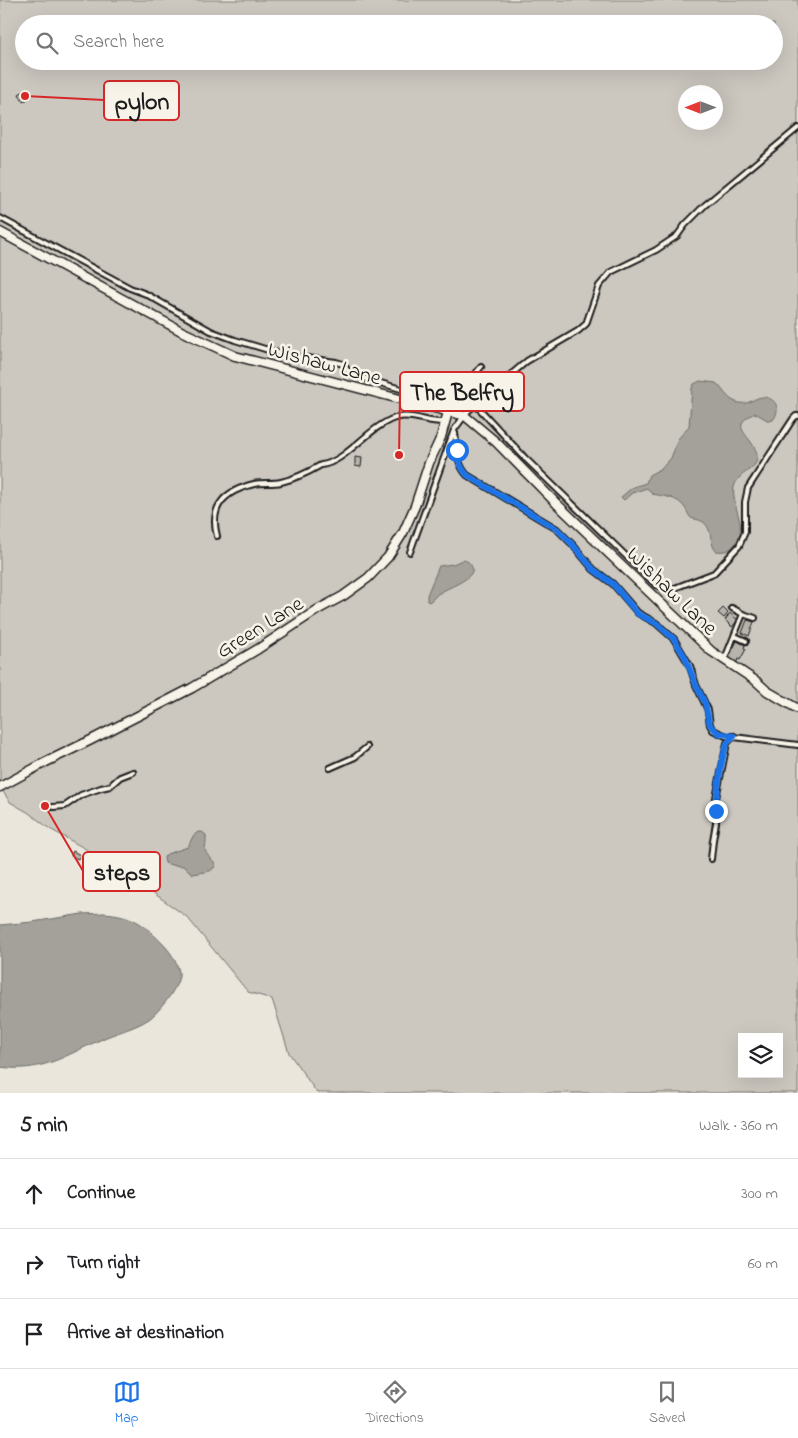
<!DOCTYPE html>
<meta charset="utf-8">
<style>
:root{--surface:#fff;--page:#f2f2f2;--text:#202124;--muted:#757577;--line:#e0e0e0;--accent:#1a73e8}
body{margin:0;font-family:"Indie Flower",sans-serif;background:var(--page);color:var(--text)}
.controls{position:absolute;right:15px;bottom:15px;display:grid;overflow:hidden;border-radius:0px;box-shadow:0 5px 20px #0002}
.controls button{width:45px;height:45px;display:grid;place-items:center;padding:0;border:0;border-bottom:1px solid var(--line);background:var(--surface);color:var(--text);font:25px sans-serif}
.compass{position:absolute;left:678px;top:85px;width:45px;height:45px;border-radius:50%;background:var(--surface);box-shadow:0 5px 20px #0002;rotate:270deg}
.stop{position:absolute;width:15px;height:15px;margin:-11px;border:4px solid #1a73e8;border-radius:50%;background:#fff}
.stop.end{background:#1a73e8;border-color:#fff;box-shadow:0 1px 5px #0008}
.list{margin:0;padding:0;list-style:none}
h2{display:flex;justify-content:space-between;align-items:center;height:65px;margin:0;padding:0 20px;font-size:21px}
h2 small{font-size:16px;font-weight:400;color:var(--muted)}
.list li{display:grid;grid-template-columns:32px 1fr auto;gap:15px;align-items:center;box-sizing:border-box;height:70px;padding:0 20px;border-top:1px solid var(--line)}
.list b{display:block;font-size:19px;white-space:nowrap}
.list em{font-size:16px;font-style:normal;color:var(--muted)}
.icon{flex:none;width:28px;height:28px;fill:none;stroke:currentColor;stroke-width:2;stroke-linecap:round;stroke-linejoin:round}
.map{position:relative;flex:none;width:798px;height:1093px;overflow:hidden}
.search{position:absolute;background:var(--surface);box-shadow:0 5px 20px #0002;left:15px;right:15px;top:15px;height:55px;display:flex;align-items:center;gap:12px;box-sizing:border-box;padding:0 18px;border-radius:28px;color:var(--muted);font-size:19px}
.sheet{height:275px;background:var(--surface)}
nav{display:flex;justify-content:space-around;align-items:center;box-sizing:border-box;height:70px;border-top:1px solid var(--line);background:var(--surface);font-size:14px;color:var(--muted)}
nav a{display:grid;justify-items:center;gap:2px}
nav .on{color:var(--accent)}
.map>svg:first-child{display:block}
</style>
<div class="map">
<svg width="798" height="1093" viewBox="0 0 798 1093">
<rect width="100%" height="100%" fill="#eae6dc"/>
<filter id="ink" filterUnits="userSpaceOnUse"><feTurbulence type="fractalNoise" baseFrequency=".02" numOctaves="2"/><feDisplacementMap in="SourceGraphic" scale="10" xChannelSelector="R" yChannelSelector="G"/><feConvolveMatrix kernelMatrix="1 2 1 2 8 2 1 2 1" color-interpolation-filters="sRGB"/></filter>
<g filter="url(#ink)">
<!-- green -->
<path fill="#ccc8c0" stroke="#74726e" fill-rule="evenodd" d="M0,0H798V1093H317L289,1053L272,999L248,992L187,917L148,889L84,848L50,829L29,813L10,802L0,787ZM24,24H774V61H24ZM686,92H716V122H686ZM742,1037H779V1074H742Z"/>
<!-- water -->
<path fill="#a3a19a" stroke="#6d6c68" d="M700,381L716,383C723,389 727,399 736,402C749,407 753,397 763,397C777,398 781,410 773,420L769,421L755,413C723,428 759,438 757,459C756,470 737,473 734,487C731,507 748,525 736,543C730,551 725,552 716,551C708,542 714,525 699,520C696,519 694,519 691,518C688,515 688,512 685,508C678,497 663,496 652,494L647,488L632,493L624,500L621,497L633,487L646,483L649,475L662,468L671,458L678,439L689,426L692,388L694,384Z
M464,559C489,574 451,586 441,592C436,594 434,599 429,602L427,601V595L439,566L453,564Z
M198,832H202L206,835C207,852 200,848 215,863V867L210,871L193,874L183,866L172,865L165,863L164,857L167,854L188,847L193,836Z
M104,913C132,915 143,923 162,943C170,951 177,961 179,972C181,985 159,1012 149,1019C134,1029 116,1032 100,1040C64,1056 42,1073 0,1067V925L32,922L82,914Z"/>
<!-- building -->
<path fill="#b6b4ac" stroke="#1c1c1c" d="M26,90L31,97L23,102L19,94Z
M355,457L362,458L361,467L355,466Z
M723,608L728,613L724,618L718,613Z
M730,613L738,620L732,627L725,620Z
M747,620L754,622L749,636L742,633Z
M737,641L745,645L744,648L746,649L740,660L738,659L736,664L727,660Z
M73,851L80,855L78,859L71,856Z"/>
<g fill="none" stroke-linecap="round" stroke-linejoin="round">
<!-- lane casing -->
<g stroke="#1c1c1c" stroke-width="8">
<path id="lane" d="M0,218L130,288L146,294L211,331L235,340L285,355L336,362L343,364L350,374L401,389L426,387L452,398L475,404L525,458L654,583C660,588 664,590 672,589L714,573L739,546L745,532V502L748,488L793,419L796,416H798
M463,401V388L481,367
M455,433C457,448 456,463 467,475L557,529L573,545L593,569L613,584L638,613L656,623L674,639L690,666L696,685L708,710L710,725L713,730L726,736L798,745
M217,536C209,506 225,491 254,484C263,482 272,484 281,482C294,479 309,472 321,465C345,463 368,427 395,418C411,413 428,423 444,422
M410,552L454,430L468,411L527,361L578,331L586,324L599,286L611,272L656,250L677,236L685,225L705,205L798,128
M732,608L743,614L755,618
M735,636L746,641
M724,661L743,614
M330,768L355,757L367,747
M53,807L65,806L81,795L101,788L110,786L120,777L133,772
M711,859L713,840L716,823V798L727,743L734,736"/>
</g>
<!-- street casing -->
<g stroke="#1c1c1c" stroke-width="11">
<path id="street" d="M0,232L183,332L235,356L465,416L496,442L557,504L711,651L756,681L767,691L798,709
M0,787L46,762L91,740L192,688L258,649L317,610L343,596L368,578L388,557L403,533L415,506L429,463L441,437L448,412"/>
</g>
<!-- lane -->
<use href="#lane" stroke="#f7f3e8" stroke-width="4"/>
<!-- street -->
<use href="#street" stroke="#f7f3e8" stroke-width="8"/>
</g>
</g>
<g fill="none" stroke-linecap="round" stroke-linejoin="round" filter="url(#ink)">
<!-- route -->
<path stroke="#1a73e8" stroke-width="6" d="M457,450C458,460 460,467 467,475L557,529L573,545L593,569L613,584L638,614L656,623L674,639L685,657L696,685L705,703L710,725L718,733L734,736C732,738 730,740 728,742C722,751 716,799 716,811"/>
</g>
<g text-anchor="middle" stroke-width="5" stroke-linejoin="round" paint-order="stroke">
<!-- street labels -->
<g font-size="22" fill="#1c1c1c" stroke="#f7f3e8">
<text transform="translate(325 362) rotate(15)" y="8">Wishaw Lane</text>
<text transform="translate(673 590) rotate(44)" y="8">Wishaw Lane</text>
<text transform="translate(259 626) rotate(-32)" y="8">Green Lane</text>
</g>
</g>
<!-- callouts -->
<path fill="none" stroke="#d62828" stroke-width="2" d="M25 96L104 100M399 455L400 392M45 806L83 871"/>
<g fill="#d62828" stroke="#f7f3e8" stroke-width="2">
<circle cx="25" cy="96" r="5"/>
<circle cx="399" cy="455" r="5"/>
<circle cx="45" cy="806" r="5"/>
</g>
<g fill="#f7f3e8" stroke="#d62828" stroke-width="2">
<rect x="104" y="81" width="75" height="39" rx="5"/>
<rect x="400" y="372" width="124" height="39" rx="5"/>
<rect x="83" y="852" width="77" height="39" rx="5"/>
</g>
<g font-size="24" text-anchor="middle" font-weight="bold" fill="#1c1c1c">
<text x="142" y="109">pylon</text>
<text x="462" y="400">The Belfry</text>
<text x="122" y="880">steps</text>
</g>
</svg>
<div class="controls">
<button><svg class="icon" aria-label="layers" viewBox="0 0 24 24"><path d="M12 4l9 5-9 5-9-5zM3 14l9 5 9-5"/></svg></button>
</div>
<svg class="compass" viewBox="-18 -18 36 36"><path d="M0-13l5 13h-10z" fill="#e53935"/><path d="M0 13l5-13h-10z" fill="#757577"/></svg>
<div class="stop" style="left:457px;top:450px"></div>
<div class="stop end" style="left:716px;top:811px"></div>
<div class="search"><svg class="icon" aria-label="search" viewBox="0 0 24 24"><circle cx="10" cy="10" r="6"/><path d="M15 15l6 6"/></svg>Search here</div>
</div>
<section class="sheet">
<h2>5 min<small>Walk · 360 m</small></h2>
<ul class="list">
<li><svg class="icon" aria-label="ahead" viewBox="0 0 24 24"><path d="M12 20V5M6 11l6-6 6 6"/></svg><div><b>Continue</b></div><em>300 m</em></li>
<li><svg class="icon" aria-label="right" viewBox="0 0 24 24"><path d="M7 20v-9h11M14 6l5 5-5 5"/></svg><div><b>Turn right</b></div><em>60 m</em></li>
<li><svg class="icon" aria-label="arrive" viewBox="0 0 24 24"><path d="M6 21V4h12l-3 4 3 4H6"/></svg><div><b>Arrive at destination</b></div></li>
</ul>
</section>
<nav>
<a class="on"><svg class="icon" aria-label="map" viewBox="0 0 24 24"><path d="M3 6l6-2 6 2 6-2v14l-6 2-6-2-6 2zM9 4v14M15 6v14"/></svg>Map</a>
<a><svg class="icon" aria-label="directions" viewBox="0 0 24 24"><path d="M12 3l9 9-9 9-9-9zM9 14v-3h6M13 9l2 2-2 2"/></svg>Directions</a>
<a><svg class="icon" aria-label="saved" viewBox="0 0 24 24"><path d="M7 4h10v16l-5-4-5 4z"/></svg>Saved</a>
</nav>
